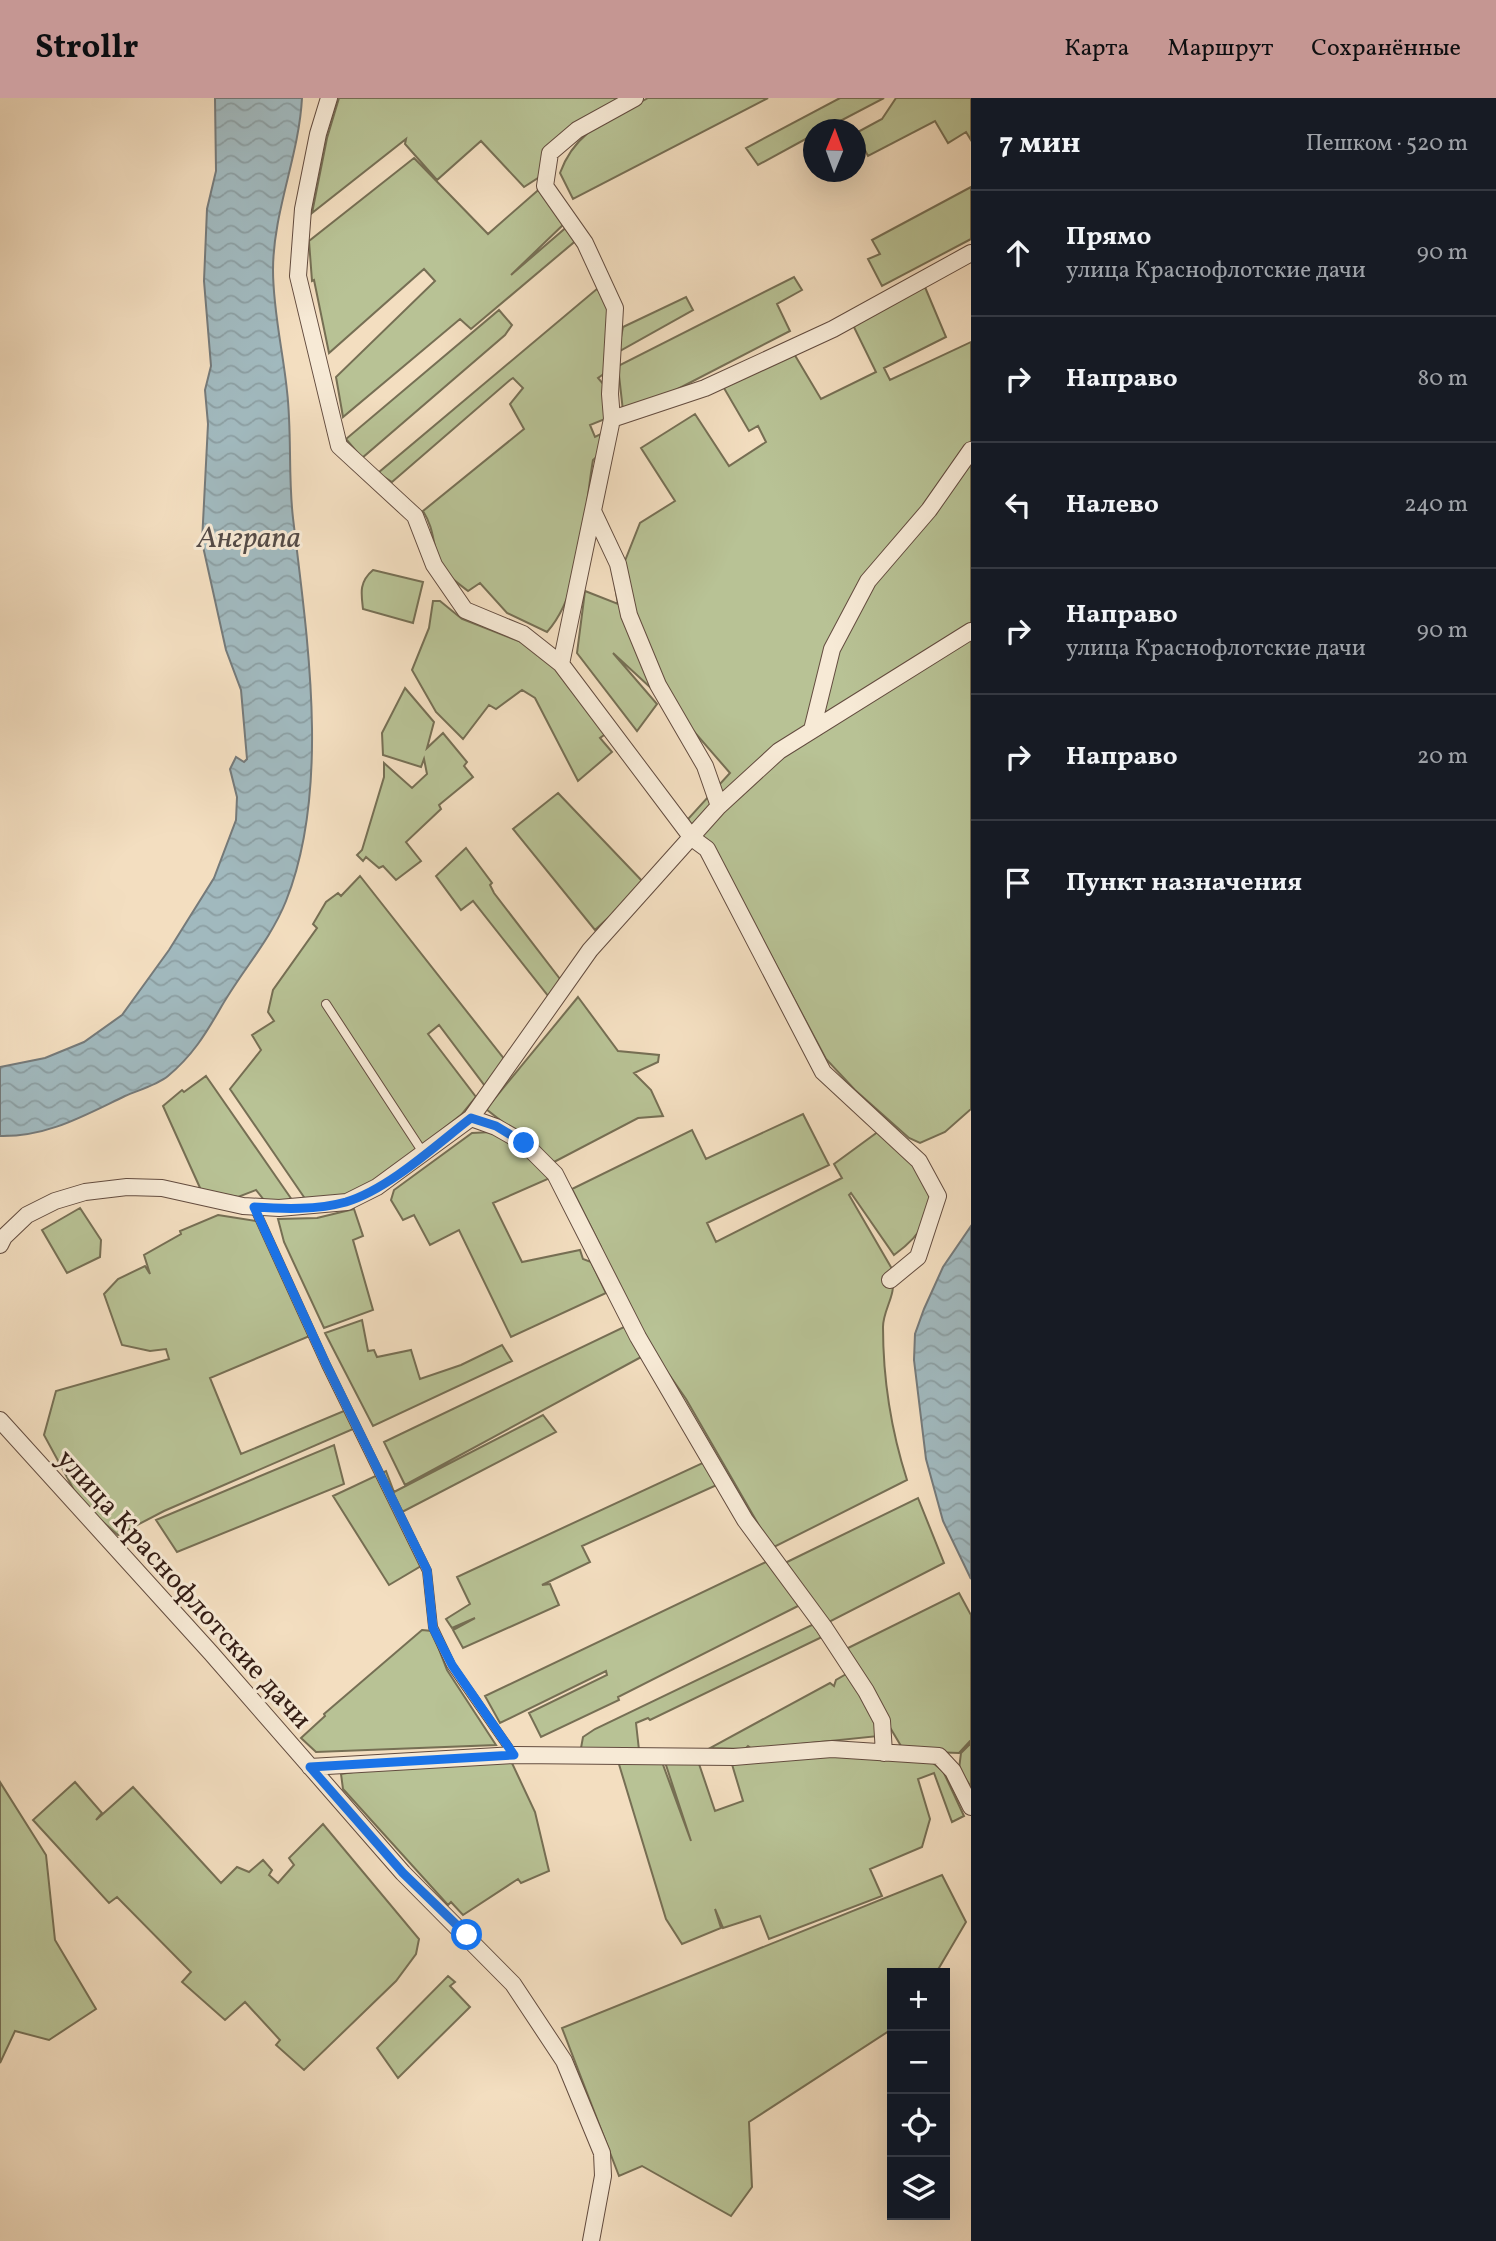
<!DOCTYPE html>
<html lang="ru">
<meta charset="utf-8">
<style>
:root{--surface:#171b24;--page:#20242c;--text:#f1f3f6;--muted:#9ea1a6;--line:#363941;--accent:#c59692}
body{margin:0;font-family:Vollkorn,serif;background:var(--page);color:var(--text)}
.controls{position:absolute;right:21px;bottom:21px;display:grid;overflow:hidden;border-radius:0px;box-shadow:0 7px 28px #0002}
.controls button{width:63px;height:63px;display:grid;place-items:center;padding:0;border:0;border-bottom:2px solid var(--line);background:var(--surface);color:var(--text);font:35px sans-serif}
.compass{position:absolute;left:803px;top:21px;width:63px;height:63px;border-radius:50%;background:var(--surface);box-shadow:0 7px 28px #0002;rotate:1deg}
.stop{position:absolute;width:21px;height:21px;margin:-16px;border:5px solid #1a73e8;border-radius:50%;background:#fff}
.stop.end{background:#1a73e8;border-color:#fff;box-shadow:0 2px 7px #0008}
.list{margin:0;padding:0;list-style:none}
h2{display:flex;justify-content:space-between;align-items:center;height:91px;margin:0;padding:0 28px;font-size:30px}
h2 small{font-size:23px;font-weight:400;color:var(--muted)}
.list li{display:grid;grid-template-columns:46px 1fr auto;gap:21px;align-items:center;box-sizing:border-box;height:126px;padding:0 28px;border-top:2px solid var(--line)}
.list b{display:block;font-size:26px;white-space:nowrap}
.list p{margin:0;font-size:23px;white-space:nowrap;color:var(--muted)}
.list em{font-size:23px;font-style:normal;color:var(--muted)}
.icon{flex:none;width:38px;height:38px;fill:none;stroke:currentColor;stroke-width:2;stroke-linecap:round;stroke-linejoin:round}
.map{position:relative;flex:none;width:971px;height:2143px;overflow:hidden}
header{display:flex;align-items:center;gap:42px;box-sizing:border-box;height:98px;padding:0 35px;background:var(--accent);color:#111}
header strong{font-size:33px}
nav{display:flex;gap:38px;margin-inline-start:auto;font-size:24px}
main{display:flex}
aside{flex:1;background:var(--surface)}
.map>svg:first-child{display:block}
</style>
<header>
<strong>Strollr</strong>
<nav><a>Карта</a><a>Маршрут</a><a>Сохранённые</a></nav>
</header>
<main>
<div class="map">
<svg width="971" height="2143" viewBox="0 0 971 2143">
<defs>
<pattern id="water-waves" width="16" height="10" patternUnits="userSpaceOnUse" patternTransform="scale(1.75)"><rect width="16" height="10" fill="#a1b9be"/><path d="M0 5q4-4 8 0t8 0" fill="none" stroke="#8b9ea2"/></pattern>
</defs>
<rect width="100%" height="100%" fill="#f3dec0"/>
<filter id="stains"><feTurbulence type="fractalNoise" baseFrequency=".00286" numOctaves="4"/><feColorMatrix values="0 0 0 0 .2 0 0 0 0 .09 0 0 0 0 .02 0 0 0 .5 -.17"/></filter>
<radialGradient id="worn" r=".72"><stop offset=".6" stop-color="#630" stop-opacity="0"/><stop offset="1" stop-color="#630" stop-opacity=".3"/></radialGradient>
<!-- green -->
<path fill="#b8c295" stroke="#766f54" stroke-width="2" d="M339,0H628L561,42L544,76L524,89L481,43L437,82L405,46L406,41L312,115L327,40Z
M648,0H768L573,101L560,75C576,31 609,22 648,0Z
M840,0H884L825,31L814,32L813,37L758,67L746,50Z
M896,0H971V42L966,34L948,45L935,23L868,58L856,35L882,21Z
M414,60L488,136L544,87L567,123L511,177L569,127L579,140L471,231L460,221L343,319L336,279L435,183L424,171L329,255L314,182L312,183L309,143Z
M971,89V141L882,188L868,161L880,156L872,142Z
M794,179L802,192L777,206L790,233L668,296L623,313L618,268Z
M922,182L946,239L884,270L890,282L971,244V1011L945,1034L920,1045L909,1040L855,992L826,961L715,752L700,741L688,721L730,675L677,614L613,555L657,606L637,633L577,555L585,493L618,506L615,488L640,425L675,403L641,350L695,316L729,368L766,344L758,328L749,333L721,285L790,249L821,301L876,274L849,219Z
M604,185L607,198L608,273L598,280L604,287L610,319L590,327L595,339L607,333L600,356L593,362C584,414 583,494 547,534L507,515L480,485L468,493C458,485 446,477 440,465C432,446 435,432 423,413L524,331L510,306L523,290L513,280L510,282L392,384L378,375Z
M686,199L693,212L618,254L623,229Z
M499,212L512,227L505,237L362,360L346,341Z
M373,472L423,484L413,525L363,511C361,495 359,484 373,472Z
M433,503H440L462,521L547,554L611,632L600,640L612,654L578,683L535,600L522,592L496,611L489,607L463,641L436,614L412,572L429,530Z
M405,590L434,624L427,650L443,635L467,664L464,668L473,679L439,707L441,711L406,744L421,763L396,782L383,768L379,770L366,759L363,763L357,757L362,752L384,679V665L412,690L427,676L424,661L421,669L383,657L382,635Z
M558,695L645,786L595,832L513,731Z
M466,750L492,785L490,787L494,795L560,881L549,899L473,803L461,812L436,778Z
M360,778L505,962L485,988L439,927L428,936L476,999L462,1016L362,1095L308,1105L230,991L261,952L252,937L274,923L268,914L273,892L317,830L313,826L326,804L338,795L341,798Z
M578,899L618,953L659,957L658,964L634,975L651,992L663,1018L638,1020L554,1064L486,1011Z
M206,978L297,1109L268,1107L256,1092L238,1099L201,1092L163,1008L182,992L184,994Z
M803,1016L829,1067L707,1125L716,1144L842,1080L834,1066L879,1033L932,1079C931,1117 926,1134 894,1157L851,1095L849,1097L895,1176L892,1178C897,1197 883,1211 883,1229C883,1282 891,1332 907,1382L772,1450L686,1301L650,1249L599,1152L601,1149L572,1091L692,1032L706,1061Z
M492,1034L516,1048L550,1080L493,1105L522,1164L580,1152L583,1161L591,1164L606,1195L511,1239L459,1132L430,1147L414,1117L403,1122L391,1102L394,1092L472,1035Z
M80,1110L101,1142L100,1159L67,1175L42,1132Z
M354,1111L363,1138L353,1142L373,1212L324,1230L284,1144L278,1121L317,1120Z
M218,1117L262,1124L312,1237L210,1280L241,1356L351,1310L360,1328L164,1413L118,1437L81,1405L44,1337L56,1293L169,1261L166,1251L150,1253L122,1247L104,1196L118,1181L145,1168L150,1176L144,1157L181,1136L180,1133Z
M362,1222L368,1253L374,1252L377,1259L411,1252L420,1281L461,1267L502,1247L512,1263L373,1328L325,1235Z
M626,1228L643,1258L405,1387L384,1344Z
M543,1317L556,1334L402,1414L426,1465L389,1487L333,1398L386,1373L394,1394Z
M334,1347L344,1386L177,1454L156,1422Z
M709,1362L719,1386L582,1448L590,1464L542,1487L550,1486L559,1507L463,1550L453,1532L475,1520L452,1530L446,1521L470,1506L457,1479Z
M918,1400L944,1465L827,1525L785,1465Z
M770,1462L800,1507L618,1599L619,1602L541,1639L529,1615L607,1577L606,1573L500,1625L485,1598Z
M959,1495L971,1517V1642L959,1655L904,1653L844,1552Z
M816,1525L824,1538L650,1622L648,1620L636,1625L639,1652L581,1650L583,1639L595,1631Z
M422,1532L432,1533L447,1572L496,1647L316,1654L301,1640L325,1618L324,1616Z
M848,1575L872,1616L879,1638L752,1651L748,1648L745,1651L710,1650L830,1585L834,1588L836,1582Z
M971,1645V1689L959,1671L961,1655Z
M830,1658L928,1661L943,1673L964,1718L952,1724L934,1675L918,1681L930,1721L922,1749L870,1771L882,1798L769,1841L760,1818L723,1830L715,1811L721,1830L682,1846L666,1821L618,1663L662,1664L691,1743L665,1664L698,1663L715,1713L743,1703L731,1663Z
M511,1663L535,1714L549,1773L521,1785L518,1781L463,1817L451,1804L448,1807L343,1691L341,1676L378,1670Z
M0,1684L46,1757L55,1842L96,1911L49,1942L15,1933L0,1965Z
M75,1684L102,1715L96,1722L133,1689L221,1785L237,1769L249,1774L263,1762L272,1772L269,1777L278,1785L294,1767L289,1760L323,1726L419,1841L416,1856L396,1883L304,1972L276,1947L280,1942L245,1904L225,1922L182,1884L191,1874L117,1799L109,1805L33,1722Z
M942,1777L966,1824L936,1875H892V1931L749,2024L752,2089L731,2118L642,2068L619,2078L562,1930Z
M448,1878L455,1884L450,1888L470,1909L398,1980L377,1950Z"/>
<!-- water -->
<path fill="url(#water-waves)" stroke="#757a7a" stroke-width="2" d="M215,0H302C299,58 273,114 273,172C273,213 283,253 287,293C292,335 288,378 293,420C307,538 331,690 286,803C270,843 240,875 220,911C205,937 192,958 168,978C157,987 139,992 125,998C83,1018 47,1039 0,1038V969L45,960L84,944L122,917L169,852L214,780L236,722L237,699L230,671L236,659L244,664L247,661L241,592L226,552L202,444L208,326L205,292L211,268L204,183L207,111L216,73Z
M971,1128V1481L943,1423L926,1361L914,1262L915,1236L924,1211L943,1169Z"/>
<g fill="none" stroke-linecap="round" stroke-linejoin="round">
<!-- service casing -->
<g stroke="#634c3f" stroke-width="10">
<path id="service" d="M326,906L424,1056
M254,1109L326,1267L427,1473L433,1529L451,1567L513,1656"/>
</g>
<!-- minor casing -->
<g stroke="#634c3f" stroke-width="18">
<path id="minor" d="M329,0L318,36L303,111L298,178L339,348L415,418L434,467L465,512L523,536L561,566L692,740L707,751L823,974L919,1063L938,1098L918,1159L890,1182
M612,321L705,290L833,231L971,155
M561,566L612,321L610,296L615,210L585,145L545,88L550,55L577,32L635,0
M812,632L832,551L868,483L929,412L971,352
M719,708L779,653L971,533
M471,1020L496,1029L524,1045L555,1076L638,1239L745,1422L824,1529L866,1593L882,1623L884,1655
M0,1147L4,1139L27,1117L55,1103L85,1094L127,1089L162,1090L243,1108L279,1110L347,1104L377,1089L471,1020L590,852L719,708L705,668L658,587L629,517L618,466L593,413
M0,1322L211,1555L403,1775L513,1886L564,1963L602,2055L603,2078L591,2143
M310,1669L514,1657L734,1659L832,1651L939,1658L953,1673L971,1709"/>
</g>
<!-- service -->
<use href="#service" stroke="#f7ead6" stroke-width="8"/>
<!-- minor -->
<use href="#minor" stroke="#f7ead6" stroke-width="16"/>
</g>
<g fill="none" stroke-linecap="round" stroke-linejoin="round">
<!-- route -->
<path stroke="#1a73e8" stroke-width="9" d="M467,1837L403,1775L310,1669L514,1657L452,1567L433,1530L427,1472L326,1266L254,1109C284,1111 317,1112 346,1104C389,1091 436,1047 471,1020L496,1028L524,1045"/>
</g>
<g text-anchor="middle" stroke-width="6" stroke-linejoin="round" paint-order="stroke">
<!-- street labels -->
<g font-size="28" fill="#331c14" stroke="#f7ead6">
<text transform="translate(185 1490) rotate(48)" y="10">улица Краснофлотские дачи</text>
</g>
<!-- water labels -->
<g font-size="30" font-style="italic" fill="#544b47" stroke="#f7ead6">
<text x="249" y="449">Анграпа</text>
</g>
</g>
<rect width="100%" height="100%" filter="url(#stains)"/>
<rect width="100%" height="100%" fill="url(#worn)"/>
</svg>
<div class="controls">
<button>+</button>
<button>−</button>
<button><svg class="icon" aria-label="locate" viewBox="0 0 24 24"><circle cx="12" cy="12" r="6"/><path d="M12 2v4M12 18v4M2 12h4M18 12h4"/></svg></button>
<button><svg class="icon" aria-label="layers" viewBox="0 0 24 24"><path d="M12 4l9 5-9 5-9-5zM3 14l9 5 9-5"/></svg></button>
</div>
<svg class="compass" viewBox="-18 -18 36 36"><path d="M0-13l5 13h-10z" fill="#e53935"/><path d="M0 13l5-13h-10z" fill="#9ea1a6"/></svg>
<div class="stop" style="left:467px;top:1837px"></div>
<div class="stop end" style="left:524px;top:1045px"></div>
</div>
<aside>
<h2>7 мин<small>Пешком · 520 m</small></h2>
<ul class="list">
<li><svg class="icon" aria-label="ahead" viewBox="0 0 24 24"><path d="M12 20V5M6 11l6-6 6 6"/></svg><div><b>Прямо</b><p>улица Краснофлотские дачи</p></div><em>90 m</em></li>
<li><svg class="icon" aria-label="right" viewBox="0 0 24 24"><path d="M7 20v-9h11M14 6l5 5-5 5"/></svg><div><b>Направо</b></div><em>80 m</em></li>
<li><svg class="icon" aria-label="left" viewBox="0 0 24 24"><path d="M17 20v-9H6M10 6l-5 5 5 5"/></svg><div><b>Налево</b></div><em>240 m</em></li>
<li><svg class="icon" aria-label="right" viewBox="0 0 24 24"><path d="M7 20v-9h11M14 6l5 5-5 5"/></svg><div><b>Направо</b><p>улица Краснофлотские дачи</p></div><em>90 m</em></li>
<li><svg class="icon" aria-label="right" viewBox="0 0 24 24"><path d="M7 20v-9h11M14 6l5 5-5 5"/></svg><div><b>Направо</b></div><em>20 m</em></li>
<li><svg class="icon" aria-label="arrive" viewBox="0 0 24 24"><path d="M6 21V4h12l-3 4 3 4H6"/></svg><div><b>Пункт назначения</b></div></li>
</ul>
</aside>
</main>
